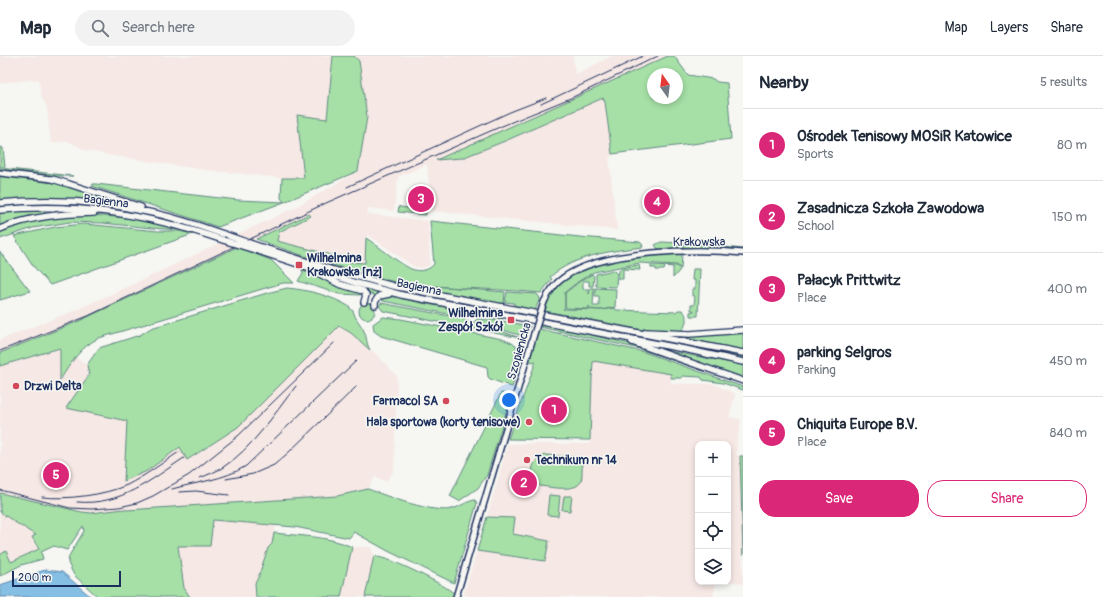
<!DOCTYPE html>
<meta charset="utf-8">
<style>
:root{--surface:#fff;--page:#f2f2f3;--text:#1f2937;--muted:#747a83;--line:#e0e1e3;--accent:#db2777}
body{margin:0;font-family:Pangolin,sans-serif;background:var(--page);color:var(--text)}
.controls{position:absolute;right:12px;bottom:12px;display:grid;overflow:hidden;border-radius:8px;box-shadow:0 2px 6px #0003}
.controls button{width:36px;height:36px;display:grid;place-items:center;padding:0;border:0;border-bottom:1px solid var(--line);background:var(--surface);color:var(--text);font:20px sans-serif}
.compass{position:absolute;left:647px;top:12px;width:36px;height:36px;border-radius:50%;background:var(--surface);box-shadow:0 2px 6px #0003;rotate:346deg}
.scale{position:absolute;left:12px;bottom:10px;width:109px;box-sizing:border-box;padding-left:4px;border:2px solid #1b2f5e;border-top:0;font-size:11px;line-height:14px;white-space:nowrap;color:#1b2f5e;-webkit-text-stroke:3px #f6f6f2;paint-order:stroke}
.you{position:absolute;left:509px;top:344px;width:14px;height:14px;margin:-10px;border:3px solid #fff;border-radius:50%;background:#1a73e8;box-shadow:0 0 0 6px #1a73e833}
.badge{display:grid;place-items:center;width:26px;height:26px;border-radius:50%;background:var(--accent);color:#fff;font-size:13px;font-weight:700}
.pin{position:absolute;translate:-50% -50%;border:2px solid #fff;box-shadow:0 1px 4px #0006}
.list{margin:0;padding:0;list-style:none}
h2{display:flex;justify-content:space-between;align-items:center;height:52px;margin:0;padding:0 16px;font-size:17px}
h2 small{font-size:13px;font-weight:400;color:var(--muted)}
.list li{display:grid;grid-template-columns:26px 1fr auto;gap:12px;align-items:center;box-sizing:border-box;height:72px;padding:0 16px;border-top:1px solid var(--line)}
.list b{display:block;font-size:15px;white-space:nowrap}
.list p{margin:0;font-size:13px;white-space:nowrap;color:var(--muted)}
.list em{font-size:13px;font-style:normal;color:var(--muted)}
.actions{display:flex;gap:8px;padding:12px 16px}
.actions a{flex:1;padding:9px 0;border:1px solid var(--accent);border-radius:16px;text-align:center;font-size:14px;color:var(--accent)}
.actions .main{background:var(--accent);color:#fff}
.icon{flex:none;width:22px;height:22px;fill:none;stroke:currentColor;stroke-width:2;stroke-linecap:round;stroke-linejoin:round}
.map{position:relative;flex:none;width:743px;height:541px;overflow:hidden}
header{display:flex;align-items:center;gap:24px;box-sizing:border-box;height:56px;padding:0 20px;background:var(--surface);border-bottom:1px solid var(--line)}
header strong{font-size:19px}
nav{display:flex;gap:22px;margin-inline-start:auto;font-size:14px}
.search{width:280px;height:36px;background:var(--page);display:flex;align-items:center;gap:10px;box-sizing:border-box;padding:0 14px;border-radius:22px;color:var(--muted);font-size:15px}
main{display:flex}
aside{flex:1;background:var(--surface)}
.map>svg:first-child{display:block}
</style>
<header>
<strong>Map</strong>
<div class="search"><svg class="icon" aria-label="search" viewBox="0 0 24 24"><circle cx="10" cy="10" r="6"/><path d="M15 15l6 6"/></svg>Search here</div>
<nav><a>Map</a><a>Layers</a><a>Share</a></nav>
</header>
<main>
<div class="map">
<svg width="743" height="541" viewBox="0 0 743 541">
<rect width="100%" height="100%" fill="#f6f6f2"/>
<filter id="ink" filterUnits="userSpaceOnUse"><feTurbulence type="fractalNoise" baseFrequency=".025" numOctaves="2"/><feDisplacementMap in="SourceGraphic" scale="8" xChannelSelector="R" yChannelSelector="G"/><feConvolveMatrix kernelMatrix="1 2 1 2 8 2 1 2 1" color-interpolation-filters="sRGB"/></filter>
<g filter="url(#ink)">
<!-- built -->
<path fill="#f6e8e4" d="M0,0H333L327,63L297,59L304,122H282L205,114L108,99L85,94L68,85L51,87L47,51L41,40L39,23L0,27Z
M354,0H573L575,19L612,0H668L437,104L462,102L505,85L603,42L605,46L612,98L609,103L617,174L432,155L427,108L398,121L394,155L368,152L367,158L428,165L430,208L428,210L421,212L413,210L367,178L365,207L349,206L343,203V200L332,199L277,185L279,176L311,160L310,159L256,183L79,266L0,297V284L76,254L138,226L298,150L358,115L367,61L359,5Z
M339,270L351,277L379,301L397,320L394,414L386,426L375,420L368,433L337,440L91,457L0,439V310L62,292L87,309L89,319L66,352L127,365L124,425L147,415L181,391L188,404L238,371Z
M593,304L671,318V328H714L735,338L729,361L741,364L736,391H737L736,398L740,400L743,528L728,525V388H698V526H716L713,541H469L464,538L477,495L537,505L549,485L513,478L515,462L487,461L508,388H590Z
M0,456L22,471H24L27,474L36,479L32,481L39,494L10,506L6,496L0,499Z
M213,464L276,469L272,488L255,527L256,541H190L184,532L178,489H209Z
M352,491H371L374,500L365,541H341Z"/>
<!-- green -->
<path fill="#a6e0a6" stroke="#608882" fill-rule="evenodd" d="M333,0H354L359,5L367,61L358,115L284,146L218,171L92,130L93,128H96L238,144L284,146L281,142L282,122H304L297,59L327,63Z
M668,0H674L688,19L713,23L717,26L727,27L731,83L612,98L605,46L603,42L505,85L462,102L436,104ZM653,18H677V42H653Z
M0,91L3,92L5,111H0Z
M0,112L73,120H51L0,115Z
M0,119L62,128L128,149L0,145Z
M426,145V159L398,156L399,150L400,151L423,154L424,146Z
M35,154L67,155L30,161L0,171V156Z
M309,158L311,160L279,176L277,185L332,199L343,200V203H349V206L365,207L366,182C380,191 397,206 411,213C419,216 429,215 434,208L430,165L580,181L640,186L642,188L643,191C611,195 575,199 550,221L552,223L541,237C492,232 443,233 395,226C381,223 367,219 354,215C321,206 288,195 256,183Z
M84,159C117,160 149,164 180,174L152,172L102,167L70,166L33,172L0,183V176C30,164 53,162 84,159Z
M84,168L158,175H179L193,178L50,229L34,211L14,180L55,171Z
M661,186L682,187V194L658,193L655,189Z
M684,187L743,193V194L721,193L683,194Z
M267,190L356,217L399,227L505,236L504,247H492L388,226L327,210Z
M237,191L271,204L294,227H283L269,231L99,282C80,291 71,307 60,324V292L0,310V297L79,265Z
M0,196L30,235L0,244Z
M682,198L681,213L677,209L640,207L594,216L579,225L565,236V252L563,253L601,254L615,252L616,254L676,256L678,254H682C686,257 686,260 686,265C685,269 685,271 682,274C677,278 646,274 638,273L545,255C547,246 550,238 556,231C582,202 645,200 682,198Z
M639,209L640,214L623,213V223H618L619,215L621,212Z
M651,209L677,210L680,214L673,222V211L665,210L664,214H656V212H651Z
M693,213H700L698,260H690V256L694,255V254H691V249H694L695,240H692V233H695V224H692Z
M302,214L309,216L361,237L360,239L339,238L298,225L303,217Z
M614,214L617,217L616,231L596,230V218Z
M592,218L594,220L593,230H589V225H583V233H589V238L590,232H594L593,250H599V240H595V232L616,233L615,251L601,254L589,253V250L588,253L566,252L565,250V237L579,226Z
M333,222L382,237L377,240C361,236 347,230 333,222Z
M287,232C309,234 332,240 350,251V253L353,255C355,263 361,268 364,275C367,281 366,287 370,294L351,277L339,270L238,371L187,404L180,391L147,415L124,425L127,365L66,352L89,319L87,309L99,292L140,279L151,272L267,237Z
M507,236L537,238L540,242L535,255L514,249V247L505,246Z
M386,239C403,243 421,247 438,250C461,254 481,255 503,263L448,258L383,245L380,241Z
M381,247L460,262L487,270L520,282L383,255L379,250Z
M359 255a8 8 0 1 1 16 0a8 8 0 1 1-16 0Z
M383,261L401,263L502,283L512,287L517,291L518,314L512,331L490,323L488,321L487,311L381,280L374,275L373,268Z
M542,262L743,300V302L542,264Z
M477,263L502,265L530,270C528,276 527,277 522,280L475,265Z
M541,268L635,289L718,318L728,323L636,292L540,271Z
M539,273L644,296L743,331V334L723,327L703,324L701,321L682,320V322H671V318L593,305L592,323L590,384L508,383L536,305L532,306L528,304Z
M743,277V294L675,280Z
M663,294L743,309V322Z
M501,337L509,338L511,340L487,419L478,432L459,445L450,440Z
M545,399L575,401C581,404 583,408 582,414C582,419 582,424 580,427C574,436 549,431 540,430C527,422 531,403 545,399Z
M740,400H743V500V499Z
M368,433C386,440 435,458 452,453C460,451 467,445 475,444L477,447L454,527L388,495L354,476L349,482L295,471L213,464L210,490H178L184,532L190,541H98L74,519L68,507L69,500L84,475L83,470L67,494L54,490L41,496L43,503L21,509L0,520V499L6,495L11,506L39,493L32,481L36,479L27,474L24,471H22L0,456V437L82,456L91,457L124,453L127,454L337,440Z
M549,439L560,440L558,460L547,459Z
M564,440H572L570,455L562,454Z
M487,461L515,462L513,478L549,485L545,505L477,495Z
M274,477C300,480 329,480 352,491L341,541H256L255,527L258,522L268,492L272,488Z
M374,500C382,502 391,504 399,508C407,511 451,532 454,538L453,541H365Z"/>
<!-- water -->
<path fill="#85c0e4" stroke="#5b86ae" d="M45,514L62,516L91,541H0V529Z"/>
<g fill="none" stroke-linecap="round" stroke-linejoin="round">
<!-- secondary casing -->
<g stroke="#1b2f5e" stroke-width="8">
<path id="secondary" d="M0,117L52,123
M544,246C549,236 554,228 563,222C600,194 697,192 743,197
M456,541L534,278"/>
</g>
<!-- primary casing -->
<g stroke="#1b2f5e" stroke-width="8">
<path id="primary" d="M52,123L69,128L141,151
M0,147C51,142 103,145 153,157C179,162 204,172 229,180
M0,154C78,146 149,159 223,184
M0,173C30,160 61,158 94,157
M258,190L333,214L393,230L743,297
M255,194L356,227L402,239L689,294L743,306
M318,217L339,228L363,235L366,239L364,246
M375,249V246L379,240L389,238
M646,276L690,278L743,274
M632,286L743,325"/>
</g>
<!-- secondary -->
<use href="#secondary" stroke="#f6f6f2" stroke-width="5"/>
<!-- primary -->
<use href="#primary" stroke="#f6f6f2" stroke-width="5.5"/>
<!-- rail -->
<path stroke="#1b2f5e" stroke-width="1" d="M541,48L643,0
M347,131L510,56L546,42
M0,295L88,260L326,147L502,70L573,41L658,0
M200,422C207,419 215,416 222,412C253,392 274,358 296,330
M226,423L253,418L274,409L288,397L356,331
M172,433C197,426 224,424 246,410L356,305
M0,434L70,452L91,453L119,451L137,447L153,440L189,419L238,380L334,287
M179,436L196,435L229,439
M42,441C66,444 105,439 127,429C145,420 162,407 179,396
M77,446C121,450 150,424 184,402"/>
<!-- secondary-bridge casing -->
<g stroke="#1b2f5e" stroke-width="8" stroke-linecap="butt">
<path id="secondary-bridge" d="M534,278L544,246"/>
</g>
<!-- primary-bridge casing -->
<g stroke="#1b2f5e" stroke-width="8" stroke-linecap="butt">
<path id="primary-bridge" d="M229,180L258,190
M223,184L255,194"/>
</g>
<!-- secondary-bridge -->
<use href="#secondary-bridge" stroke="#f6f6f2" stroke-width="5"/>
<!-- primary-bridge -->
<use href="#primary-bridge" stroke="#f6f6f2" stroke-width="5.5"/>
</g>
</g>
<!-- markers -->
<g fill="#d1495b" stroke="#f6f6f2" stroke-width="1.5">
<rect x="295" y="205" width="8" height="8" rx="2"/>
<rect x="507" y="260" width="8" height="8" rx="2"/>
<circle cx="16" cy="330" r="4"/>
<circle cx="446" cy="345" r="4"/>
<circle cx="529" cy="366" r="4"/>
<circle cx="527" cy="404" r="4"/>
</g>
<g text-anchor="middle" stroke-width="3" stroke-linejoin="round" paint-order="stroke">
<!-- street labels -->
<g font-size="12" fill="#1b2f5e" stroke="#f6f6f2">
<text transform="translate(106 145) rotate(7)" y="4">Bagienna</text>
<text x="699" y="190">Krakowska</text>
<text transform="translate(419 231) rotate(12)" y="4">Bagienna</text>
<text transform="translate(519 295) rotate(-74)" y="4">Szopienicka</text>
</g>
<!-- poi labels -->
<g font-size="12" font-weight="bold" fill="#1b2f5e" stroke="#f6f6f2" text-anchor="start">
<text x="307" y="206">Wilhelmina<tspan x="307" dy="14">Krakowska [nż]</tspan></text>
<text x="503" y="261" text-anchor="end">Wilhelmina<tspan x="503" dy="14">Zespół Szkół</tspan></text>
<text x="24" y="334">Drzwi Delta</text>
<text x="438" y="349" text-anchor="end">Farmacol SA</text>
<text x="521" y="370" text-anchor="end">Hala sportowa (korty tenisowe)</text>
<text x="535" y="408">Technikum nr 14</text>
</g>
</g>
</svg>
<div class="controls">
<button>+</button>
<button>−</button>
<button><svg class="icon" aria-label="locate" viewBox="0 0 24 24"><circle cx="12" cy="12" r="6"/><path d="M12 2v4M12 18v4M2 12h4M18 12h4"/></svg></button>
<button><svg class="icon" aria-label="layers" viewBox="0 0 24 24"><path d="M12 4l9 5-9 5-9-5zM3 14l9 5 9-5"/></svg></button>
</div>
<svg class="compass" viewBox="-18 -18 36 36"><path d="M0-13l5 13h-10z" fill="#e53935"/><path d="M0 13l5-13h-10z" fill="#747a83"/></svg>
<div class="scale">200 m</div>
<div class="you"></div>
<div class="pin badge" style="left:554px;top:354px">1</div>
<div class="pin badge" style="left:524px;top:427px">2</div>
<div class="pin badge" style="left:421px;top:143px">3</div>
<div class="pin badge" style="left:657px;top:146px">4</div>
<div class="pin badge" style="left:56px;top:419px">5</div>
</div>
<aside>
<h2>Nearby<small>5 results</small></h2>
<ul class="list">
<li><span class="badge">1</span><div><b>Ośrodek Tenisowy MOSiR Katowice</b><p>Sports</p></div><em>80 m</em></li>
<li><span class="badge">2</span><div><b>Zasadnicza Szkoła Zawodowa</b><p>School</p></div><em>150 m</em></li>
<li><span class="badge">3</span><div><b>Pałacyk Prittwitz</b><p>Place</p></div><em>400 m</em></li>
<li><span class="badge">4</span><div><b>parking Selgros</b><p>Parking</p></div><em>450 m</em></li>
<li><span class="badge">5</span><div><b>Chiquita Europe B.V.</b><p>Place</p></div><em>840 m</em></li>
</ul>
<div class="actions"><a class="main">Save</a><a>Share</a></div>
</aside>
</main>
